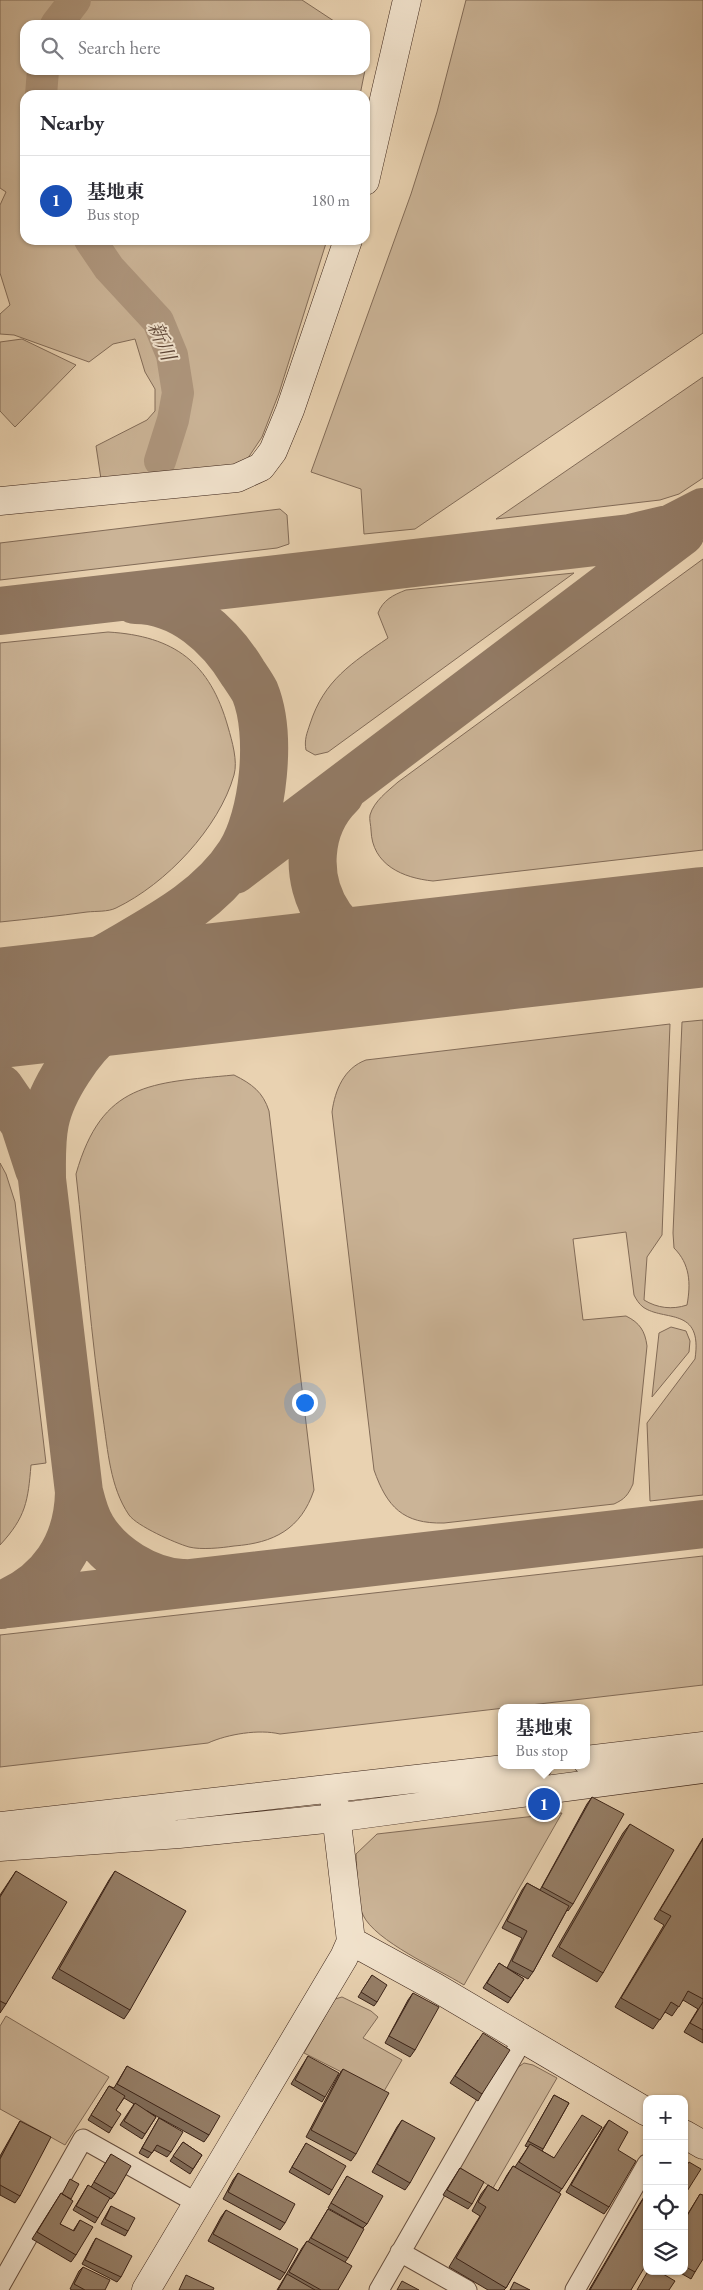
<!DOCTYPE html>
<meta charset="utf-8">
<style>
:root{--surface:#fff;--page:#f2f2f3;--text:#2b2b33;--muted:#7c7c81;--line:#e1e1e2;--accent:#8f2418}
body{margin:0;font-family:"EB Garamond","Noto Serif JP",serif;background:var(--page);color:var(--text)}
.controls{position:absolute;right:15px;bottom:15px;display:grid;overflow:hidden;border-radius:10px;box-shadow:0 1px 4px #0004}
.controls button{width:45px;height:45px;display:grid;place-items:center;padding:0;border:0;border-bottom:1px solid var(--line);background:var(--surface);color:var(--text);font:25px sans-serif}
.you{position:absolute;left:304px;top:1402px;width:18px;height:18px;margin:-12px;border:4px solid #fff;border-radius:50%;background:#1a73e8;box-shadow:0 0 0 8px #1a73e833}
.badge{display:grid;place-items:center;width:32px;height:32px;border-radius:50%;background:var(--accent);color:#fff;font-size:16px;font-weight:700}
.pin{position:absolute;translate:-50% -50%;border:2px solid #fff;box-shadow:0 1px 5px #0006}
.popup{position:absolute;left:498px;top:1704px;width:92px;height:65px;box-sizing:border-box;display:grid;place-content:center;border-radius:10px;background:var(--surface);filter:drop-shadow(0 1px 4px #0005);font-size:16px;white-space:nowrap;color:var(--muted)}
.popup b{font-size:19px;color:var(--text)}
.popup::after{content:'';position:absolute;left:50%;top:100%;margin-left:-10px;border:10px solid transparent;border-top-color:var(--surface)}
.list{margin:0;padding:0;list-style:none}
h2{display:flex;justify-content:space-between;align-items:center;height:65px;margin:0;padding:0 20px;font-size:21px}
h2 small{font-size:16px;font-weight:400;color:var(--muted)}
.list li{display:grid;grid-template-columns:32px 1fr auto;gap:15px;align-items:center;box-sizing:border-box;height:90px;padding:0 20px;border-top:1px solid var(--line)}
.list b{display:block;font-size:19px;white-space:nowrap}
.list p{margin:0;font-size:16px;white-space:nowrap;color:var(--muted)}
.list em{font-size:16px;font-style:normal;color:var(--muted)}
.icon{flex:none;width:28px;height:28px;fill:none;stroke:currentColor;stroke-width:2;stroke-linecap:round;stroke-linejoin:round}
.map{position:relative;flex:none;width:703px;height:2290px;overflow:hidden}
.search{position:absolute;background:var(--surface);box-shadow:0 1px 4px #0004;left:20px;top:20px;width:350px;height:55px;display:flex;align-items:center;gap:12px;box-sizing:border-box;padding:0 18px;border-radius:15px;color:var(--muted);font-size:19px}
.panel{position:absolute;background:var(--surface);box-shadow:0 1px 4px #0004;left:20px;top:90px;width:350px;height:155px;border-radius:15px}
.map>svg:first-child{display:block}
</style>
<div class="map">
<svg width="703" height="2290" viewBox="0 0 703 2290">
<rect width="100%" height="100%" fill="#e9d2b1"/>
<filter id="stains"><feTurbulence type="fractalNoise" baseFrequency=".004" numOctaves="4"/><feColorMatrix values="0 0 0 0 .2 0 0 0 0 .09 0 0 0 0 .02 0 0 0 .5 -.17"/></filter>
<radialGradient id="worn" r=".72"><stop offset=".6" stop-color="#630" stop-opacity="0"/><stop offset="1" stop-color="#630" stop-opacity=".3"/></radialGradient>
<!-- green -->
<path fill="#cbb497" stroke="#826b57" d="M0,0H302L340,25H25V70H365L360,95H25V240H327L279,393L262,437L242,467L101,479L96,446L147,420L155,411V389L145,372L135,339L113,344L89,362L14,335L0,334V314L10,305L0,273V205L6,192L0,188Z
M466,0H703V333L415,529L364,534L361,489L311,472L411,194L437,112Z
M22,339L76,365L15,427L0,411V342Z
M703,377V478L679,494L660,500L496,519Z
M280,509L287,515L289,544L277,548L0,580V543Z
M703,559V850L433,881C403,878 372,865 371,830C371,826 369,819 370,815C374,801 388,791 398,782Z
M574,573L328,752L315,755L306,750C304,740 307,733 310,724C324,680 352,663 388,638L378,613C383,600 393,595 406,590Z
M108,632C175,636 210,663 228,727C232,741 238,761 234,775C219,828 166,884 116,908C108,912 96,911 87,912C58,916 29,919 0,922V643Z
M703,1020V1495L650,1501L647,1423L695,1359C703,1306 664,1322 643,1307C639,1304 636,1299 634,1295L626,1232L573,1239L583,1320L626,1316C640,1323 645,1331 647,1346L633,1484C628,1495 625,1499 614,1504L444,1523C403,1524 387,1507 374,1470L332,1112C335,1090 344,1068 366,1060L670,1024L662,1235L647,1257L644,1300C657,1308 672,1310 687,1305C691,1283 690,1264 674,1248L673,1233L682,1022Z
M234,1075C252,1084 263,1092 269,1111L314,1490C301,1529 274,1543 234,1546C221,1548 201,1550 189,1547C175,1543 137,1526 129,1515C110,1487 108,1451 103,1418C91,1337 85,1255 76,1174C102,1082 151,1083 234,1075Z
M0,1163L6,1174L15,1202L46,1463L31,1465C28,1501 26,1517 0,1545Z
M671,1327L686,1331L690,1341L689,1352L652,1397L659,1333Z
M703,1556V1685L280,1734C259,1729 228,1734 208,1743L0,1767V1635Z
M562,1813L464,1985C438,1969 375,1941 363,1915C357,1904 357,1868 356,1854L377,1834Z
M342,1997L371,2011L378,2017L363,2038L402,2060L383,2093L304,2053L335,1999Z
M6,2016L109,2077L65,2145L0,2109V2026Z
M524,2063L533,2065L557,2078L493,2188L459,2167L517,2068Z"/>
<g fill="none" stroke-linecap="round" stroke-linejoin="round">
<!-- river -->
<path stroke="#ae967d" stroke-width="32" d="M56,25L75,0
M41,95L43,70
M90,240L109,268L158,321L172,355L178,393L173,420L160,461"/>
<!-- taxiway -->
<path stroke="#927a64" stroke-width="48" d="M0,611L630,538L672,528L703,512
M340,794C307,826 304,880 330,917C336,926 347,934 355,940C364,947 374,954 385,957C402,961 422,958 439,958
M234,870L681,532
M0,1005C19,999 40,994 57,986C75,977 93,965 110,955C156,928 210,901 240,854C264,816 272,734 255,692C252,686 247,679 243,673C220,635 182,600 135,600
M0,1088L24,1123L39,1169
M79,1492C82,1504 85,1517 92,1528C110,1558 147,1580 181,1583
M9,1604L703,1524
M1,1605C51,1586 78,1545 79,1492L42,1179C42,1160 41,1141 45,1122C51,1091 81,1045 106,1027C135,1006 179,995 213,984"/>
<!-- runway -->
<path stroke="#927a64" stroke-width="120" d="M0,1008L703,927"/>
<!-- street casing -->
<g stroke="#664e3e" stroke-width="21">
<path id="street" d="M400,2252L467,2290
M0,2286L83,2139L197,2203
M379,2290L523,2039
M575,2290L647,2164"/>
</g>
<!-- secondary casing -->
<g stroke="#3a2217" stroke-width="29">
<path id="secondary" d="M365,181L407,0
M0,501L237,478L261,467L273,451L290,410L348,240
M586,1760L703,1746
M0,1826L539,1765
M0,1847L179,1834L335,1818L703,1769
M351,1941L435,1987L647,2112
M684,2134L703,2145
M146,2290L344,1957L351,1941L333,1789"/>
</g>
<!-- street -->
<use href="#street" stroke="#f1e2cc" stroke-width="19"/>
<!-- secondary -->
<use href="#secondary" stroke="#f1e2cc" stroke-width="28"/>
</g>
<!-- wall -->
<path fill="#806c59" stroke="#3a2217" d="M592,1797L573,1904L568,1911L567,1910L533,1972L528,1979L507,1968L522,1938L502,1928L522,1890L527,1883L540,1890L587,1804Z
M630,1824L603,1973L597,1982L552,1956L623,1833Z
M703,1838V2043L684,2032L698,2009L683,2000L672,2016L665,2012L653,2029L615,2007L664,1925L654,1919Z
M16,1871L6,2004L0,2013V1895Z
M115,1871L130,2010L124,2019L52,1978L109,1880Z
M499,1963L524,1979L508,2003L483,1988Z
M372,1975L377,2002L374,2006L358,1997Z
M413,1993L415,2050L410,2057L385,2043L408,2000Z
M478,2040L482,2094L478,2101L450,2083Z
M308,2056L325,2097L322,2102L291,2084Z
M127,2066L209,2135L204,2142L147,2111L156,2117L142,2139L120,2125L134,2104L124,2098L116,2110L112,2128L109,2133L88,2120L109,2086L114,2088Z
M343,2069L356,2154L351,2161L306,2137L338,2076Z
M554,2095L569,2103L542,2151L554,2158L602,2127L559,2193L506,2288L504,2290H488L449,2267L480,2216L472,2211L481,2194L488,2185L498,2191L507,2175L513,2166L515,2167L528,2147L525,2146Z
M159,2118L171,2152L167,2157L154,2150L148,2158L139,2153Z
M402,2120L410,2183L405,2190L372,2172L397,2127Z
M609,2120L618,2150L609,2207L604,2214L566,2192L604,2127Z
M20,2121V2196L15,2203L0,2195V2156Z
M183,2142L202,2155L190,2174L170,2161Z
M306,2143L332,2190L329,2195L289,2172Z
M111,2154L115,2194L111,2199L91,2187Z
M460,2168L472,2204L468,2209L443,2195Z
M238,2173L285,2223L280,2230L223,2199L233,2180Z
M347,2176L367,2224L363,2228L328,2208Z
M88,2185L98,2218L95,2223L73,2210Z
M61,2193L71,2199L60,2224L73,2231L80,2220L76,2255L71,2262L32,2239Z
M646,2194L631,2290H589L640,2203Z
M700,2194L695,2272L691,2279L677,2271H684V2220Z
M111,2206L128,2231L125,2236L101,2224Z
M328,2209L348,2258L345,2262L338,2290H277L302,2248L307,2241L308,2242Z
M226,2210L285,2273L280,2280L208,2241L221,2217Z
M96,2238L121,2277L117,2282L82,2264L93,2243Z
M83,2267L105,2290H72L70,2289L79,2271Z"/>
<!-- building -->
<path fill="#957e67" stroke="#3a2217" d="M592,1797L624,1814L573,1904L542,1887Z
M630,1824L674,1850L603,1973L559,1947Z
M703,1839V1999L688,1991L679,2007L671,2002L660,2020L621,1998L671,1916L660,1910Z
M16,1871L67,1902L6,2004L0,2001V1897Z
M115,1871L186,1911L130,2010L59,1969Z
M527,1883L569,1906L533,1972L512,1961L527,1931L507,1921Z
M499,1963L524,1979L511,1998L487,1983Z
M372,1975L387,1985L377,2002L361,1992Z
M413,1993L439,2007L415,2050L389,2036Z
M703,2002V2030L690,2023Z
M483,2033L510,2050L482,2094L455,2076Z
M308,2056L339,2073L325,2097L295,2080Z
M127,2066L220,2116L209,2135L117,2084Z
M343,2069L389,2093L356,2154L311,2130Z
M109,2086L125,2096L116,2110L121,2114L112,2128L91,2115Z
M554,2095L569,2103L543,2149L528,2141Z
M135,2103L156,2117L145,2134L124,2121Z
M582,2115L602,2127L562,2189L519,2162L530,2144L554,2158Z
M159,2118L183,2132L171,2152L157,2145L152,2153L142,2148Z
M402,2120L435,2138L410,2183L377,2164Z
M609,2120L628,2132L618,2150L636,2161L609,2207L571,2185Z
M20,2121L51,2137L20,2196L0,2185V2159Z
M183,2142L202,2155L193,2169L173,2156Z
M306,2143L346,2166L332,2190L292,2167Z
M111,2154L131,2166L115,2194L94,2182Z
M689,2162L701,2169L684,2196V2164L687,2165Z
M513,2166L561,2194L506,2288L456,2258L486,2207L478,2202L488,2185L498,2191Z
M460,2168L484,2182L472,2204L447,2190Z
M238,2173L295,2204L285,2223L228,2192Z
M347,2176L383,2196L367,2224L331,2203Z
M70,2179L79,2184L71,2199L62,2194Z
M88,2185L110,2198L98,2218L76,2206Z
M61,2193L73,2201L60,2224L74,2231L80,2220L93,2227L76,2255L37,2232Z
M646,2194L647,2195V2263L631,2290H590Z
M700,2194L703,2195V2259L695,2272L684,2266V2221Z
M111,2206L135,2218L128,2231L105,2219Z
M328,2209L364,2229L348,2258L311,2238Z
M226,2210L298,2249L285,2273L213,2234Z
M96,2238L132,2256L121,2277L85,2260Z
M307,2241L352,2266L338,2290H321L289,2272Z
M83,2267L110,2280L105,2290H85L74,2284Z
M648,2271H658L675,2281L669,2290H637Z
M287,2274L315,2290H278Z
M186,2275L214,2288L213,2290H179Z
M402,2281L419,2290H397Z
M514,2282L530,2290H510Z"/>
<g text-anchor="middle" stroke-width="4" stroke-linejoin="round" paint-order="stroke">
<!-- water labels -->
<g font-size="20" font-style="italic" fill="#5d4536" stroke="#f1e2cc">
<text transform="translate(162 341) rotate(67)" y="7">新川</text>
</g>
</g>
<rect width="100%" height="100%" filter="url(#stains)"/>
<rect width="100%" height="100%" fill="url(#worn)"/>
</svg>
<div class="controls">
<button>+</button>
<button>−</button>
<button><svg class="icon" aria-label="locate" viewBox="0 0 24 24"><circle cx="12" cy="12" r="6"/><path d="M12 2v4M12 18v4M2 12h4M18 12h4"/></svg></button>
<button><svg class="icon" aria-label="layers" viewBox="0 0 24 24"><path d="M12 4l9 5-9 5-9-5zM3 14l9 5 9-5"/></svg></button>
</div>
<div class="you"></div>
<div class="pin badge" style="left:544px;top:1804px;background:#1a4fb4">1</div>
<div class="popup"><b>基地東</b>Bus stop</div>
<div class="search"><svg class="icon" aria-label="search" viewBox="0 0 24 24"><circle cx="10" cy="10" r="6"/><path d="M15 15l6 6"/></svg>Search here</div>
<section class="panel">
<h2>Nearby<small></small></h2>
<ul class="list">
<li><span class="badge" style="background:#1a4fb4">1</span><div><b>基地東</b><p>Bus stop</p></div><em>180 m</em></li>
</ul>
</section>
</div>
